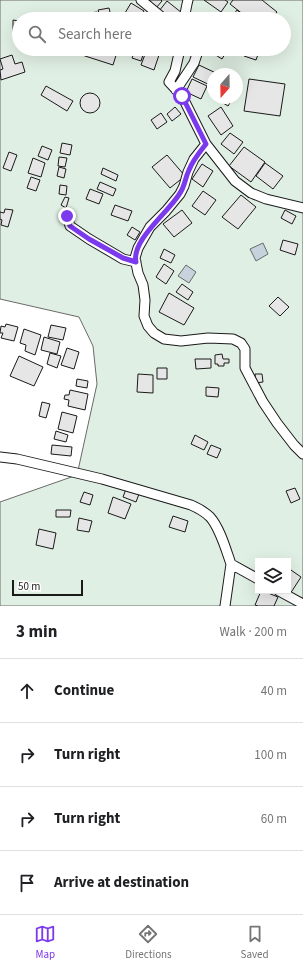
<!DOCTYPE html>
<meta charset="utf-8">
<style>
:root{--surface:#fff;--page:#f2f2f2;--text:#202124;--muted:#757577;--line:#e0e0e0;--accent:#7c3aed}
body{margin:0;font-family:"Source Sans 3",sans-serif;background:var(--page);color:var(--text)}
.controls{position:absolute;right:12px;bottom:12px;display:grid;overflow:hidden;border-radius:0px;box-shadow:0 4px 16px #0002}
.controls button{width:36px;height:36px;display:grid;place-items:center;padding:0;border:0;border-bottom:1px solid var(--line);background:var(--surface);color:var(--text);font:20px sans-serif}
.compass{position:absolute;left:207px;top:68px;width:36px;height:36px;border-radius:50%;background:var(--surface);box-shadow:0 4px 16px #0002;rotate:200deg}
.scale{position:absolute;left:12px;bottom:10px;width:71px;box-sizing:border-box;padding-left:4px;border:2px solid #1a1a1a;border-top:0;font-size:11px;line-height:14px;white-space:nowrap;color:#1a1a1a;-webkit-text-stroke:3px #fff;paint-order:stroke}
.stop{position:absolute;width:12px;height:12px;margin:-9px;border:3px solid #7c3aed;border-radius:50%;background:#fff}
.stop.end{background:#7c3aed;border-color:#fff;box-shadow:0 1px 4px #0008}
.list{margin:0;padding:0;list-style:none}
h2{display:flex;justify-content:space-between;align-items:center;height:52px;margin:0;padding:0 16px;font-size:17px}
h2 small{font-size:13px;font-weight:400;color:var(--muted)}
.list li{display:grid;grid-template-columns:26px 1fr auto;gap:12px;align-items:center;box-sizing:border-box;height:64px;padding:0 16px;border-top:1px solid var(--line)}
.list b{display:block;font-size:15px;white-space:nowrap}
.list em{font-size:13px;font-style:normal;color:var(--muted)}
.icon{flex:none;width:22px;height:22px;fill:none;stroke:currentColor;stroke-width:2;stroke-linecap:round;stroke-linejoin:round}
.map{position:relative;flex:none;width:303px;height:606px;overflow:hidden}
.search{position:absolute;background:var(--surface);box-shadow:0 4px 16px #0002;left:12px;right:12px;top:12px;height:44px;display:flex;align-items:center;gap:10px;box-sizing:border-box;padding:0 14px;border-radius:22px;color:var(--muted);font-size:15px}
.sheet{height:308px;background:var(--surface)}
nav{display:flex;justify-content:space-around;align-items:center;box-sizing:border-box;height:56px;border-top:1px solid var(--line);background:var(--surface);font-size:11px;color:var(--muted)}
nav a{display:grid;justify-items:center;gap:2px}
nav .on{color:var(--accent)}
.map>svg:first-child{display:block}
</style>
<div class="map">
<svg width="303" height="606" viewBox="0 0 303 606">
<rect width="100%" height="100%" fill="#fff"/>
<!-- green -->
<path fill="#e0efe3" stroke="#6a6a6a" fill-rule="evenodd" d="M0,0H303V606H0V502L77,475L97,384L93,346L79,317L0,299ZM19,19H284V49H19ZM213,74H237V98H213ZM258,561H288V591H258Z"/>
<!-- water -->
<path fill="#c6d2dc" stroke="#6a6a6a" d="M263,243L268,254L256,261L250,249Z
M186,265L196,272L189,283L178,276Z"/>
<!-- building -->
<path fill="#e6e6e6" stroke="#1a1a1a" d="M149,0H161L162,1L156,8Z
M204,0H225L228,2L221,12Z
M233,0H262L277,12L271,19H249L230,4Z
M167,1L182,13L177,19H169L159,11Z
M131,3L144,11L139,19H134L125,13Z
M109,8L111,16L101,19L98,10Z
M237,10L243,15L239,19H230Z
M97,12L99,19H92L90,13Z
M13,20L19,21V32H13Z
M84,49H118L113,65L82,55Z
M136,49H145L141,61L132,58Z
M147,49H152L160,52L154,70L141,65Z
M206,49H228L222,59Z
M247,49H260L256,60L244,56Z
M12,55L15,64L22,62L25,72L1,80L0,70L3,69L0,59Z
M199,65L218,74H213L212,86L193,77Z
M192,79L207,86L201,99L186,92Z
M249,79L285,84L280,116L244,111Z
M46,86L73,101L67,111L41,95Z
M80 103a10 10 0 1 1 20 0a10 10 0 1 1-20 0Z
M215,98H233L228,106Z
M175,107L181,114L172,121L167,114Z
M221,107L233,126L221,135L208,116Z
M161,113L167,122L157,129L151,120Z
M230,133L243,142L234,154L221,144Z
M62,143L72,145L70,155L60,153Z
M42,146L52,150L48,160L38,156Z
M244,147L265,162L251,182L229,166Z
M9,152L17,155L11,171L3,168Z
M167,155L185,176L170,188L152,167Z
M59,157L67,158L65,167L58,166Z
M33,158L45,163L41,177L28,173Z
M265,163L283,176L273,189L256,176Z
M202,164L213,171L203,187L192,179Z
M59,167L66,169L64,178L57,176Z
M103,168L118,175L116,181L101,174Z
M31,177L40,180L36,191L27,188Z
M100,182L116,189L113,196L97,189Z
M60,185L67,186L66,195L59,194Z
M90,189L103,194L99,204L86,199Z
M203,191L216,200L205,215L192,206Z
M241,195L256,207L238,229L222,217Z
M65,197L69,198L66,208L61,205Z
M115,205L132,211L128,221L111,215Z
M5,209L13,210L8,227L1,225L2,220L0,219V212L4,213Z
M182,210L192,223L174,237L163,224Z
M285,210L296,216L292,224L281,218Z
M132,227L140,232L135,240L127,235Z
M283,240L298,244L295,255L280,250Z
M164,249L175,255L171,263L160,258Z
M164,264L174,271L166,284L156,277Z
M182,284L193,292L188,300L176,292Z
M169,293L194,308L184,325L159,312Z
M278,297L289,307L280,316L269,306Z
M6,324L18,327L14,341L1,338L3,333H0L1,326L5,327Z
M51,325L66,328L63,340L48,337Z
M24,329L41,335L35,355L25,351L26,345L20,343Z
M44,337L60,342L57,354L41,350Z
M67,348L79,352L74,369L61,365Z
M50,353L61,356L57,368L47,364Z
M222,354L223,359H229V363H224V366H218V364H215V355Z
M19,356L43,367L34,386L10,376Z
M195,359H211V368L196,369Z
M157,368H167V379H157Z
M138,374L153,375V393L137,392Z
M255,374H262L263,382L256,383Z
M77,379L88,381L87,388L76,386Z
M206,387L219,388L218,397L206,396Z
M70,390L88,394L85,410L68,406L69,400L64,399L65,395H69Z
M42,402L50,404L46,418L39,416Z
M62,412L77,416L73,433L58,429Z
M56,431L68,435L66,442L54,439Z
M195,435L208,442L204,450L191,444Z
M52,445L72,447L71,456L51,454Z
M211,445L221,449L217,458L207,454Z
M295,488L300,499L291,503L286,491Z
M126,489L139,494L136,502L123,497Z
M84,492L93,495L90,505L80,502Z
M113,497L131,504L125,519L108,513Z
M56,510H71L70,517H56Z
M173,516L188,521L185,532L169,527Z
M79,518L92,521L89,532L77,530Z
M39,529L56,533L53,549L36,545Z
M288,568L301,577L290,594L288,591Z
M261,591H263L278,597L274,606H258L255,605Z"/>
<g fill="none" stroke-linecap="round" stroke-linejoin="round">
<!-- street casing -->
<g stroke="#1a1a1a" stroke-width="11">
<path id="street" d="M141,0L164,19
M184,19L187,4L188,0
M180,49L175,71L169,82L182,96L206,144L235,181L251,193L266,199L303,208
M176,90L194,63L198,51
M206,144L194,159L188,172L184,186L180,194L166,211L150,227L138,248L135,258L138,273L143,285L145,300L144,316L148,326L154,333L164,339L181,341L208,338L233,339L241,343L245,349V368L263,402L277,423L294,445L303,454
M67,216L70,226L89,239L123,259L136,262
M0,457L17,459L102,479L191,505C198,508 205,512 210,517C220,528 226,550 231,564L258,579
M279,591L303,604
M225,606L231,564"/>
</g>
<!-- street -->
<use href="#street" stroke="#fff" stroke-width="9"/>
</g>
<g fill="none" stroke-linecap="round" stroke-linejoin="round">
<!-- route -->
<path stroke="#7c3aed" stroke-width="5" d="M67,216L70,226L89,239L123,258L136,262C131,240 170,211 180,193C185,186 185,178 189,170C193,160 199,153 206,144L182,96"/>
</g>
</svg>
<div class="controls">
<button><svg class="icon" aria-label="layers" viewBox="0 0 24 24"><path d="M12 4l9 5-9 5-9-5zM3 14l9 5 9-5"/></svg></button>
</div>
<svg class="compass" viewBox="-18 -18 36 36"><path d="M0-13l5 13h-10z" fill="#e53935"/><path d="M0 13l5-13h-10z" fill="#757577"/></svg>
<div class="scale">50 m</div>
<div class="stop" style="left:182px;top:96px"></div>
<div class="stop end" style="left:67px;top:216px"></div>
<div class="search"><svg class="icon" aria-label="search" viewBox="0 0 24 24"><circle cx="10" cy="10" r="6"/><path d="M15 15l6 6"/></svg>Search here</div>
</div>
<section class="sheet">
<h2>3 min<small>Walk · 200 m</small></h2>
<ul class="list">
<li><svg class="icon" aria-label="ahead" viewBox="0 0 24 24"><path d="M12 20V5M6 11l6-6 6 6"/></svg><div><b>Continue</b></div><em>40 m</em></li>
<li><svg class="icon" aria-label="right" viewBox="0 0 24 24"><path d="M7 20v-9h11M14 6l5 5-5 5"/></svg><div><b>Turn right</b></div><em>100 m</em></li>
<li><svg class="icon" aria-label="right" viewBox="0 0 24 24"><path d="M7 20v-9h11M14 6l5 5-5 5"/></svg><div><b>Turn right</b></div><em>60 m</em></li>
<li><svg class="icon" aria-label="arrive" viewBox="0 0 24 24"><path d="M6 21V4h12l-3 4 3 4H6"/></svg><div><b>Arrive at destination</b></div></li>
</ul>
</section>
<nav>
<a class="on"><svg class="icon" aria-label="map" viewBox="0 0 24 24"><path d="M3 6l6-2 6 2 6-2v14l-6 2-6-2-6 2zM9 4v14M15 6v14"/></svg>Map</a>
<a><svg class="icon" aria-label="directions" viewBox="0 0 24 24"><path d="M12 3l9 9-9 9-9-9zM9 14v-3h6M13 9l2 2-2 2"/></svg>Directions</a>
<a><svg class="icon" aria-label="saved" viewBox="0 0 24 24"><path d="M7 4h10v16l-5-4-5 4z"/></svg>Saved</a>
</nav>
